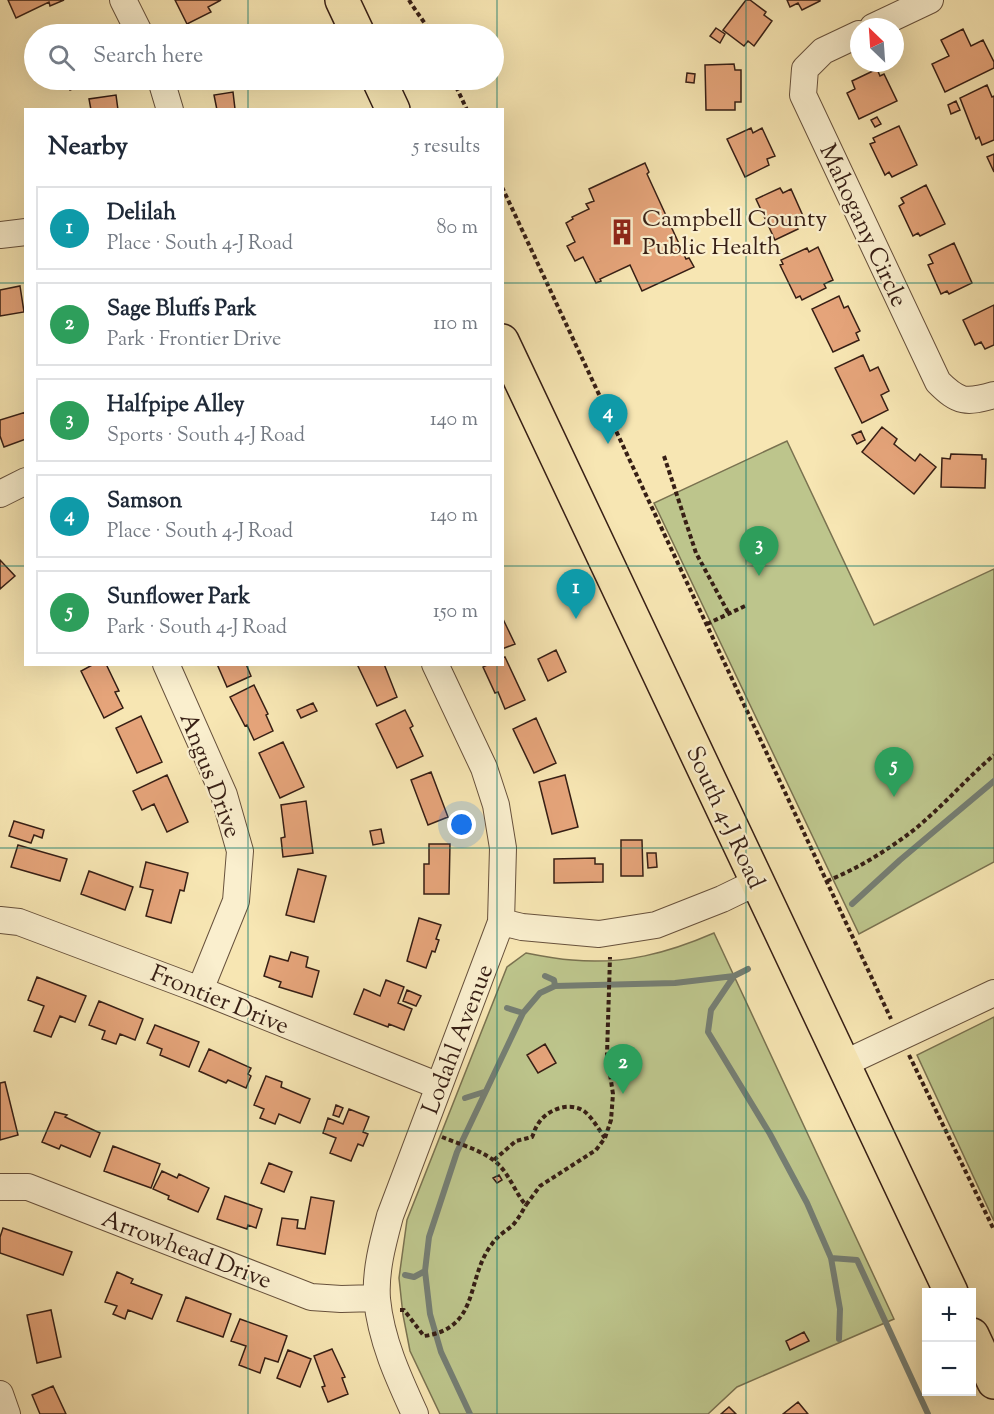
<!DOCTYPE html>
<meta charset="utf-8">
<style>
:root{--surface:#fff;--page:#f6f6f7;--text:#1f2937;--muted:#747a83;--line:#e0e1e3;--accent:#d93025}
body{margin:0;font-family:"Sorts Mill Goudy",serif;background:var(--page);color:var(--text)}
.controls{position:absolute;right:18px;bottom:18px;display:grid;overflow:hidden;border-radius:0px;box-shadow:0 6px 24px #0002}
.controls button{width:54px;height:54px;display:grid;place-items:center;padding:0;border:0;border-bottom:2px solid var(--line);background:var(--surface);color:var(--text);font:30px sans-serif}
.compass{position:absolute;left:850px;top:18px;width:54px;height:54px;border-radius:50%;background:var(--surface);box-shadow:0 6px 24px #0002;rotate:335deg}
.you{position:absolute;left:462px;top:825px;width:21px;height:21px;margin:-15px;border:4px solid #fff;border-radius:50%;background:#1a73e8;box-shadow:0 0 0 9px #1a73e833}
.badge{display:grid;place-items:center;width:39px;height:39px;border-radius:50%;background:var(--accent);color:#fff;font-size:20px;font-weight:700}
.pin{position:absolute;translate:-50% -50px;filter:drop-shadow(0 2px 3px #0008)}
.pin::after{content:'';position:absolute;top:32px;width:21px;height:18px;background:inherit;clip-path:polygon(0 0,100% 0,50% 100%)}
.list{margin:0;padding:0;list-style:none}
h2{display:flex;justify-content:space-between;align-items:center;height:78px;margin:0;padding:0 24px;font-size:26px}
h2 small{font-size:20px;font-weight:400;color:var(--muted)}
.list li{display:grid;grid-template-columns:39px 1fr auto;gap:18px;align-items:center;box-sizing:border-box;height:84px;margin:0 12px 12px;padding:0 12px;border:2px solid var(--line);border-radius:0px}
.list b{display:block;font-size:22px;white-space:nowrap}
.list p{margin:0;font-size:20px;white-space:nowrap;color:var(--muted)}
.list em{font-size:20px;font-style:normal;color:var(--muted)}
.icon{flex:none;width:33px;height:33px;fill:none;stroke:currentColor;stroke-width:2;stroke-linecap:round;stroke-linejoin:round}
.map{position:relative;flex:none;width:994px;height:1414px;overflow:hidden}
.search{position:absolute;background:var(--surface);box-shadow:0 6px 24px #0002;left:24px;top:24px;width:480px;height:66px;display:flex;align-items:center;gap:15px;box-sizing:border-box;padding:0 21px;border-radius:33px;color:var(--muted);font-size:22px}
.panel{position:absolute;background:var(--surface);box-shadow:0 6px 24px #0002;left:24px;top:108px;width:480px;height:558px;border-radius:0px}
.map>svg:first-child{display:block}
</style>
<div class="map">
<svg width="994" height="1414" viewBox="0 0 994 1414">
<rect width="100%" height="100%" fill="#f7e6b3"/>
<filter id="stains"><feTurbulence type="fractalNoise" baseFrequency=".00333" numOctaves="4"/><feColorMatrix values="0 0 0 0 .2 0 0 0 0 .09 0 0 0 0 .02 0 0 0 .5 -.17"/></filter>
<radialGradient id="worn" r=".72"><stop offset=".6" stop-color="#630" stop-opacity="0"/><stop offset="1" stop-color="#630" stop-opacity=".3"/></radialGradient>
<!-- green -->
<path fill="#bdc58c" stroke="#7a7250" stroke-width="1.5" d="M787,441L874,625L994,569V862L859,934L654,503Z
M714,933L894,1319L737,1387L708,1414H440L410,1351L403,1315L399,1278L407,1220L507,967L526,953C541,956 557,959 572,960C623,965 668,953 714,933Z
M994,1017V1221L917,1055Z"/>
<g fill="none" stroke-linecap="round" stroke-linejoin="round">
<!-- stream -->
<path stroke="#757e73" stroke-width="6" d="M852,904L900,860L994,781
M545,976L554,980L555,986
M734,976L711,1010L708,1032L770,1134L807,1203L831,1258L840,1309L839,1339
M507,1008L523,1013
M465,1098L484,1092
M831,1258L857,1260L928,1414
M405,1275L414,1277L425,1271
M470,1414L441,1352L430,1314L425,1271L429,1237L457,1152L523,1013L540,993L555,986L675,983L734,976L748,969"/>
</g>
<!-- building -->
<path fill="#e5a47a" stroke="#371f15" stroke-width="1.5" d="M8,0H64L50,6L49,2L16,18Z
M175,0H221L208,7L211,12L187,24Z
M746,0H750L766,12L764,15L772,21L754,46L748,41L744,46L723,30Z
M787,0H820V1L802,10L798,3L790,7Z
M212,25L216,34H195L194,33Z
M716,28L725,34L720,43L710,36Z
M963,29L971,46L983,40L994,62V68L945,92L932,64L949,56L941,40Z
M734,64L735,70H741V102H735V110H706L705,65Z
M877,69L880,76L884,74L897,101L859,119L847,93L855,89L852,81Z
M687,73L695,74L694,83L686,82Z
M65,80H94L70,90Z
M987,85L992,97L994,96V140L982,145L979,137L976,139L960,98Z
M233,92L235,109L239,110H217L214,95Z
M116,95L118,110H91L89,99Z
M956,101L960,110L951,114L948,105Z
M877,117L881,124L875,127L871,120Z
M899,126L917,165L892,177L889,172L885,175L870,144L875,142L873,138Z
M751,128L753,133L762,128L775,156L767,159L769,165L745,177L727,139Z
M994,154V172L987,157Z
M645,163L649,172L647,174L686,259L689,258L694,267L642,291L630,265L600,279L601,281L596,283L583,257L575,261L567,246L575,242L566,223L573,219L572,217L589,209L586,204L594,201L589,189Z
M926,185L945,224L920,236L918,233L913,236L899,206L904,203L901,198Z
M780,188L783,193L791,189L803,216L795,220L798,229L775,240L756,199Z
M954,243L972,283L949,294L947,291L941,294L928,265L933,263L929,255Z
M818,247L833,280L824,284L826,288L802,300L800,296L796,298L780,265L783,264L781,260L807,248L809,252Z
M20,286L24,312L0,316V290Z
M839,296L844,308L848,306L860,331L856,333L859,340L833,352L812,309Z
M994,305V345L985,349L981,342L975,345L963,320Z
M863,355L870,371L878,367L889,391L881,395L888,410L862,423L835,368Z
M26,412V439L4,447L0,436V420Z
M882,427L897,439L894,444L915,461L920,454L936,467L914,494L862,452Z
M861,431L865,440L857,444L852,435Z
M951,454L982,455V459H986L985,488L941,487L942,458L950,459Z
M0,560L15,576L0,589Z
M502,617L515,644L502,649Z
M556,650L566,672L548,681L538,659Z
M505,657L525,700L505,709L498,692L495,693L483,667L489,664H502V658Z
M94,664H106L119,691L115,692L123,708L104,718L81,671Z
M217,664H246L251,676L227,687Z
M357,664H384L397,697L377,706Z
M254,685L268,714L266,715L273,731L254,740L247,725L245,726L230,697Z
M313,703L317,711L301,718L297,710Z
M405,710L413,726L410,728L423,756L397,768L376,724Z
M141,716L162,762L137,773L116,728Z
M536,718L556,763L534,773L513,729Z
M283,742L304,787L280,798L259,753Z
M431,772L448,817L428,825L411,780Z
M167,775L188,822L167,832L154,804L142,810L133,791Z
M565,775L578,827L552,834L539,782Z
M306,801L313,853L283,857L281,838L285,837L281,805Z
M14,821L44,830L42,838L34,835L31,843L9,836Z
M381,829L384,843L373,845L370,831Z
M621,840H642L643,876H621Z
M429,844H450L449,894H424V864H429Z
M18,845L67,859L60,881L11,867Z
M647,853H656L657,867L648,868Z
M595,858V864H603V882L554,883V859Z
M146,862L188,873L184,891L180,890L171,923L146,916L153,890L140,887Z
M298,869L326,876L314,922L286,915Z
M89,871L133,887L125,910L81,894Z
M419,918L441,925L436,939L439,940L435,952L432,951L426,968L407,961Z
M291,952L308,957L306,967L319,971L312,997L279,987L281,982L264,976L270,956L288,961Z
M37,977L86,996L75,1022L60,1016L51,1037L34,1031L44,1006L28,1000Z
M386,980L404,987L398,1003L412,1009L404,1030L389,1024L388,1027L354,1014L364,989L380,996Z
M407,990L421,996L416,1006L403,1001Z
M99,1001L143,1019L135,1040L120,1034L116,1044L102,1039L105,1031L89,1025Z
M155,1025L199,1042L189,1067L160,1055L162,1049L147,1043Z
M545,1044L556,1063L538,1073L527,1055Z
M209,1049L251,1068L248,1074L251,1076L246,1088L228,1080L226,1083L199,1071Z
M266,1076L282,1082L281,1087L310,1099L300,1123L279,1114L275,1124L260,1118L264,1109L254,1105Z
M5,1082L18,1135L0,1140V1083Z
M336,1105L343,1108L339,1117L333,1115Z
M349,1109L369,1117L363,1132L368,1134L363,1146L358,1144L351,1161L330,1153L336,1138L323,1133L328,1118L343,1124Z
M55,1112L67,1115L65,1117L100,1133L90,1157L61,1145L59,1149L42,1142Z
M113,1146L160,1164L151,1188L104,1171Z
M269,1163L292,1172L284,1192L261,1183Z
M162,1171L177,1178L179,1174L209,1188L198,1212L168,1199L169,1196L153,1189Z
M499,1175L502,1180L497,1183L493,1178Z
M225,1196L262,1209L256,1228L248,1225L247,1229L217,1219Z
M311,1197L334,1201L325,1254L277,1245L282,1218L298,1220L297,1228L305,1229Z
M3,1228L72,1252L63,1275L0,1253V1237Z
M117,1272L133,1279L131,1283L162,1295L152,1319L128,1310L125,1319L113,1314L117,1306L105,1302Z
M186,1297L231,1314L223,1337L177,1321Z
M51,1310L61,1357L37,1363L27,1315Z
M240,1319L287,1336L278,1362L265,1358L260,1373L239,1365L246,1346L231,1341Z
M804,1332L809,1341L790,1350L786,1341Z
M332,1349L345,1377L342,1378L348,1394L328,1402L322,1387L325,1386L314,1356Z
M288,1350L311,1359L300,1387L277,1378Z
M53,1386L66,1414H40L32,1395Z
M798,1402L808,1414H783Z
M729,1407L736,1414H721Z"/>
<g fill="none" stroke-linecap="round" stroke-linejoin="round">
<!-- minor casing -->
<g stroke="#67513c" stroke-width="28">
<path id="minor" d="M123,0L140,34
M873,27L930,0
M859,34L823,51L805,69L803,95L938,382C959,403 966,403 994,395
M161,80L170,110
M0,235L26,232
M0,494L26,481
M166,664L224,795L240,851L236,901L200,990
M0,920L19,922L200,990L439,1086
M501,922L522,927L599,934L656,925L722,899L757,882
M843,1064L994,993
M0,1187H28L311,1297L341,1299L377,1298
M0,1394L7,1414
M415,1414C398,1377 381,1340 377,1299C375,1271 383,1242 390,1216L501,922L503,848L496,805L484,768L435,664"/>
</g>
<!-- major casing -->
<g stroke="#371f15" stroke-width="36">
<path id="major" d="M342,0L358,34
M379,80L393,110
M502,341L951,1292
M972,1335L994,1382"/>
</g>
<!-- path -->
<path stroke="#371f15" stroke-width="4" stroke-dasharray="4.5 3" stroke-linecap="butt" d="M409,0C416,12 425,22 431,34
M453,80L467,110
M502,187L891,1019
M664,456L696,553L729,614
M707,624L745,606
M827,881C859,868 888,850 915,829C943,806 967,778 994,755
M909,1055L994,1230
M442,1137C461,1145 486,1151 500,1166C511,1178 516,1194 526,1205L540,1186L596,1150L605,1138L611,1120L613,1094L607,1054L610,957
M494,1160L516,1141L532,1137C534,1133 535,1128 538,1124C546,1110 569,1101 584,1111C592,1117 599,1130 605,1138
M400,1310H404L424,1336C481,1328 465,1279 492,1244C497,1236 506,1231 513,1225C518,1219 522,1212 526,1205"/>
<!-- minor -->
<use href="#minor" stroke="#faefce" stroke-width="26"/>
<!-- major -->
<use href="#major" stroke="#f7e6b3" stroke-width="33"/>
</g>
<!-- grid -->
<path fill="none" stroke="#0f766e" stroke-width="1.5" stroke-opacity="0.55" d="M248,0V34M497,0V110M746,0V1414M248,80V110M0,283H26M502,283H994M0,566H26M502,566H994M248,664V1414M497,664V1414M0,848H994M0,1131H994"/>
<!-- icons -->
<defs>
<g id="building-bare" transform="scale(2.07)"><path d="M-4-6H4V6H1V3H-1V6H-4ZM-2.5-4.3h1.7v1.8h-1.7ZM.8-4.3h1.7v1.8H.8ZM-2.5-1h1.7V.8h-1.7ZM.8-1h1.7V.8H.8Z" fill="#8f2418" stroke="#faefce" stroke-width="2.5" paint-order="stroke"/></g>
</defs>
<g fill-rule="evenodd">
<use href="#building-bare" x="622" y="232"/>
</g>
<g text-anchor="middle" stroke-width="4.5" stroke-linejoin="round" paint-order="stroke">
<!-- poi labels -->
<g font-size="24" fill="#371f15" stroke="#faefce" text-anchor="start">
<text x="642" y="226">Campbell County<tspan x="642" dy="28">Public Health</tspan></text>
</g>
<!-- street labels -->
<g font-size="24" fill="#371f15" stroke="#faefce">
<text transform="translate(864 225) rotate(65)" y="8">Mahogany Circle</text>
<text transform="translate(211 775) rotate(69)" y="8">Angus Drive</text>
<text transform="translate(726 817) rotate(65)" y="8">South 4-J Road</text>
<text transform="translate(220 999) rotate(22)" y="8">Frontier Drive</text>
<text transform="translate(457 1039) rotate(-69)" y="8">Lodahl Avenue</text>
<text transform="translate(187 1249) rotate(21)" y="8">Arrowhead Drive</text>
</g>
</g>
<rect width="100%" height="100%" filter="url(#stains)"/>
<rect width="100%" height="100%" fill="url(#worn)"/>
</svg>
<div class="controls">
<button>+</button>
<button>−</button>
</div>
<svg class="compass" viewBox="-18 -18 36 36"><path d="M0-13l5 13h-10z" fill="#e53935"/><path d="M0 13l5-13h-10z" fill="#747a83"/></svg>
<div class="you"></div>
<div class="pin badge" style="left:576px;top:619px;background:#0f9aa8">1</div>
<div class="pin badge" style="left:623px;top:1094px;background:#2e9e5b">2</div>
<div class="pin badge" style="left:759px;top:576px;background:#2e9e5b">3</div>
<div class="pin badge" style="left:608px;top:444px;background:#0f9aa8">4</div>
<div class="pin badge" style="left:894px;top:797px;background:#2e9e5b">5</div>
<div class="search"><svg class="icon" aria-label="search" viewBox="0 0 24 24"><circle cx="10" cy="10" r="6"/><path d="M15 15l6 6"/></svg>Search here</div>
<section class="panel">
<h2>Nearby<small>5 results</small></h2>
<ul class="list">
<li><span class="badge" style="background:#0f9aa8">1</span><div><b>Delilah</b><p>Place · South 4-J Road</p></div><em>80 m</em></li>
<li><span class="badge" style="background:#2e9e5b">2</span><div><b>Sage Bluffs Park</b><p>Park · Frontier Drive</p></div><em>110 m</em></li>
<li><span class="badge" style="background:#2e9e5b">3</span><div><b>Halfpipe Alley</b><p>Sports · South 4-J Road</p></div><em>140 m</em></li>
<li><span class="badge" style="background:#0f9aa8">4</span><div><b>Samson</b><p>Place · South 4-J Road</p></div><em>140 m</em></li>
<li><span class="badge" style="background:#2e9e5b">5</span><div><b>Sunflower Park</b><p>Park · South 4-J Road</p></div><em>150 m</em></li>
</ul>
</section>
</div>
